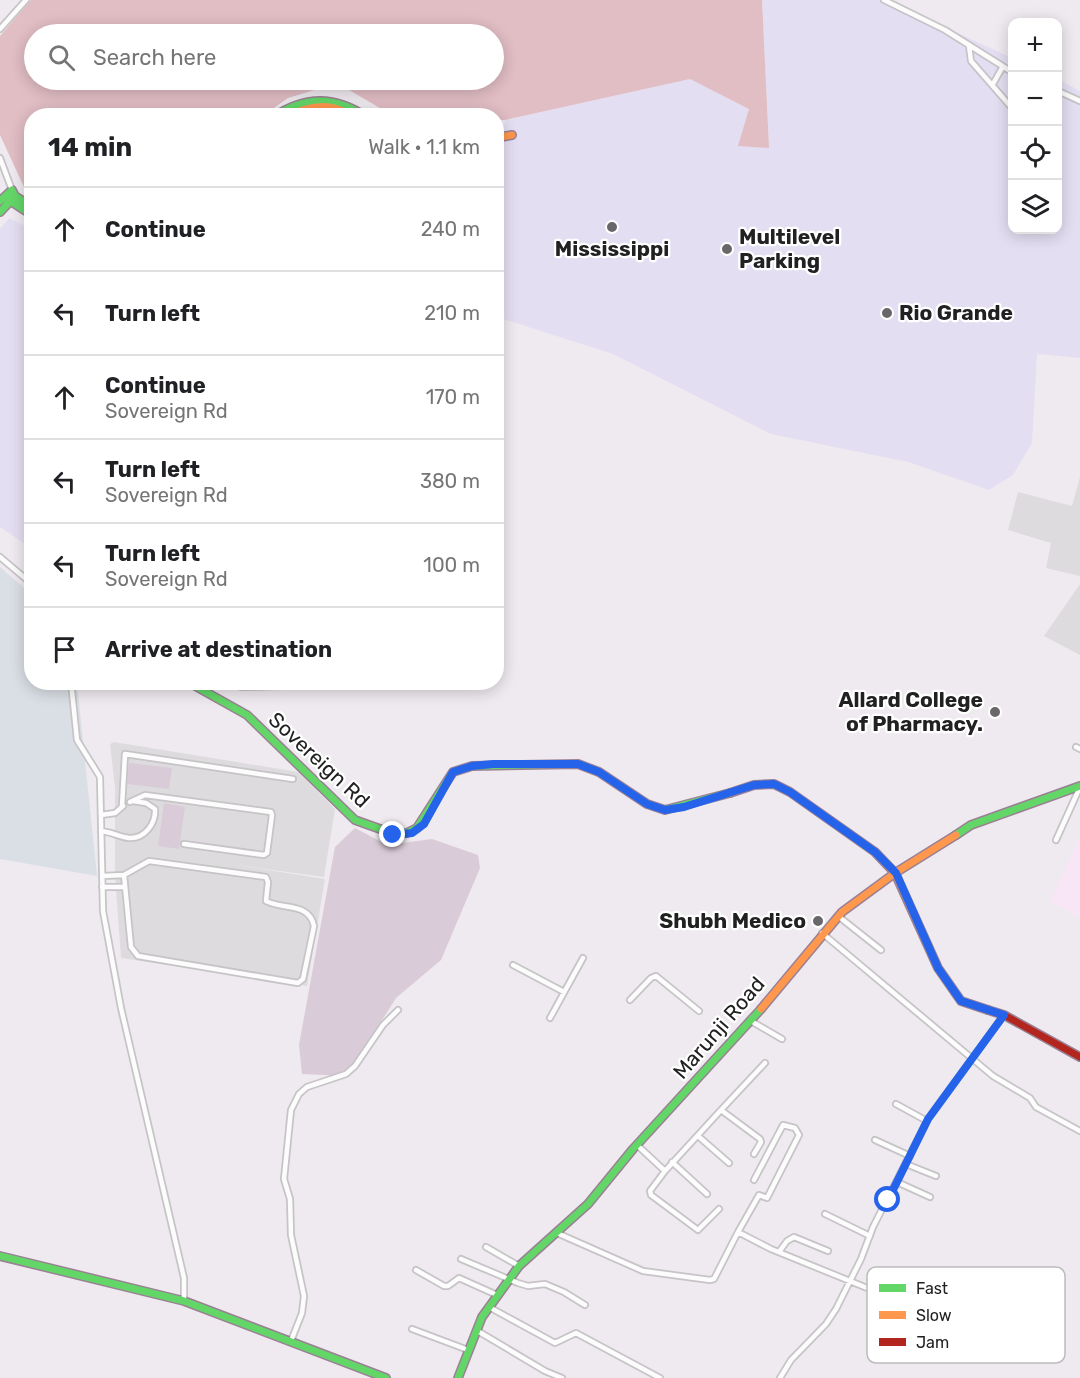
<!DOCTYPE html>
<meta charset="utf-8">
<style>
:root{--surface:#fff;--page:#f2f2f2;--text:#202124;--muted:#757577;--line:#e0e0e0}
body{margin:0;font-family:Rubik,sans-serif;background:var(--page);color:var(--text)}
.controls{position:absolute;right:18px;top:18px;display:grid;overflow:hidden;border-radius:12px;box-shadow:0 3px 15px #0003}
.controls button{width:54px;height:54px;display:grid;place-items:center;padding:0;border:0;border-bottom:2px solid var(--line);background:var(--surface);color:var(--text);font:30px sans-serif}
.stop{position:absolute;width:18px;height:18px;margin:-14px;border:4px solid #2563eb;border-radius:50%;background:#fff}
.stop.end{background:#2563eb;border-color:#fff;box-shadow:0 2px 6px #0008}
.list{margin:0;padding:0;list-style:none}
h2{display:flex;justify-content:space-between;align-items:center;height:78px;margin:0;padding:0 24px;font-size:26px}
h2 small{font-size:20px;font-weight:400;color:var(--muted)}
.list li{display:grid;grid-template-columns:39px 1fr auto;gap:18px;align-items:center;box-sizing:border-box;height:84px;padding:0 24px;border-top:2px solid var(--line)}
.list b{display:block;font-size:22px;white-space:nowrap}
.list p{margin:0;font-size:20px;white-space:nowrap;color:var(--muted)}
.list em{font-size:20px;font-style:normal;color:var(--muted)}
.icon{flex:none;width:33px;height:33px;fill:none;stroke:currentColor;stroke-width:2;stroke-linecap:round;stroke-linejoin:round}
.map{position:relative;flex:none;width:1080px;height:1378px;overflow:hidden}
.search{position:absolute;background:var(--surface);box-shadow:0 3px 15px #0003;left:24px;top:24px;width:480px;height:66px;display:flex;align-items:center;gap:15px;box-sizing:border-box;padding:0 21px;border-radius:33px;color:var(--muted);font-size:22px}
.panel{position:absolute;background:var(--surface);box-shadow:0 3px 15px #0003;left:24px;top:108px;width:480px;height:582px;border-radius:24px}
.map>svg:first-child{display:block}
</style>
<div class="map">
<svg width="1080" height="1378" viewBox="0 0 1080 1378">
<rect width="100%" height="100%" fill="#efeaef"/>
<!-- residential -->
<path fill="#dedbde" d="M1080,477V576L1046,568L1051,543L1008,530L1018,492L1072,506Z
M1080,584V655L1044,636Z
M114,742L298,772L335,809L324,877L236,865L325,879L307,986L121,958L115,876V788L110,744Z"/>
<!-- commercial -->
<path fill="#e4def2" d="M762,0H886L1012,58V230H1058V79L1080,91V358L1037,354L1032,443L1013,475L989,490L908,462L771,434L613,354L497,317L496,146H501L505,120L690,79L750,109L769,148Z
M9,218L31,229V548L0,527V229Z"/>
<!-- industrial -->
<path fill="#dadfe5" d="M0,567L31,594L32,682L77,683L97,876L0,859Z"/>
<!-- education -->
<path fill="#f8e6f6" d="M1080,837V917L1050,901Z"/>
<!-- construction -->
<path fill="#dacbd8" d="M129,763L172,768L169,789L127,784Z
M164,803L185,807L179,849L158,846Z
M355,828L387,845L432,839L478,855L480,868L441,960L396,998L347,1076L302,1074L299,1045L335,847Z"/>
<!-- forest -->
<path fill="#e1bdc4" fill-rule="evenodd" d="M31,0H762L769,148L738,146L749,109L690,79L505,120H497L496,116L392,115L349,90L321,88L288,98L264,115L32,116L31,191L24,187L0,135V36ZM34,34H494V80H34Z"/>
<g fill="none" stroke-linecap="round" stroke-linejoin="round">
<!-- street casing -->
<g stroke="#c6c4c6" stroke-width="8">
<path id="street" d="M884,0L945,30L1012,72
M0,29L26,0
M969,46L971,61L1012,108
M993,84L1002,68
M1058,91L1080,101
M0,158L12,190
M0,557L32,584
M71,682L77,740L100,777L103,911L121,1008L184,1278V1301
M223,682L241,687L284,686
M1076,747L1080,749
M130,802L145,795L271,812L272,815L267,853L264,855L184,844
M122,806L125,754L293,779
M101,815L115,813L123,806
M101,831C112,832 119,837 129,838C145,839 156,823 155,809L146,803L133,801
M1056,840L1080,787
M149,861L266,877L268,882L266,901C283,910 309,902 314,926L303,979L298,983L138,956L131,947L124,875Z
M102,876L124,875
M102,887H124
M838,916L881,950
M822,933L993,1076L1030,1098L1036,1107L1080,1131
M513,965L564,992
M630,1000L651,978L656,976L699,1011
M550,1018L583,958
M751,1021L782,1039
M896,1104L927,1121
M721,1110L765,1063
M698,1136L729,1163
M875,1140L910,1156
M637,1145L665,1171L650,1191L651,1195L698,1230L719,1209
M672,1162L707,1194
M906,1164L936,1176
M665,1171L721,1110L760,1139L761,1142L754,1154
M897,1182L930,1197
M825,1214L870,1236
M738,1232L759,1195L767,1198L799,1135L795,1128L783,1125L754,1180
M557,1233L643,1271L710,1280L714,1279L738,1232L771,1249L877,1292
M486,1247L519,1266
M779,1252L787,1241L794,1237L828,1251
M461,1259L518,1283L528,1286L545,1284L564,1292L585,1305
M416,1270L444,1286H448L459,1278L497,1295
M489,1307L555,1343L576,1333L660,1378
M412,1329L468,1350
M476,1330L545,1371L562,1378
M291,1341L302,1313L304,1296L291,1235L290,1199L284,1179L291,1110L299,1094L307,1087L346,1074L355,1066L383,1025L398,1010
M780,1378L791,1360L826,1324L836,1309L861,1259L873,1227L928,1119L1004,1015"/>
</g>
<!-- fast casing -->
<g stroke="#9b8095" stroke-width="10">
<path id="fast" d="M275,116C306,96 334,96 365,116
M15,196L32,207
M6,198L32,215
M0,201L12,190L15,196L0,212
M188,682L247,715L355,820L394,834L407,833L417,828L453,772L472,766L578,764L599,772L647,804L665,810L730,793
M956,835L971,825L1080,786
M0,1256L184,1301L386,1378
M458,1378L482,1317L519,1266L588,1204L633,1149L761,1009"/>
</g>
<!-- slow casing -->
<g stroke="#9b8095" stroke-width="10">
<path id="slow" d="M287,116C310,105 330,102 353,116
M496,138L512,135
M730,793L754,785L774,784L790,792L875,852L895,873L938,968L961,1001L988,1010
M761,1009L842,912L895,873L956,835"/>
</g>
<!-- jam casing -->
<g stroke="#9b8095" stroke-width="10">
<path id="jam" d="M988,1010L1004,1015L1080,1057"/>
</g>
<!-- street -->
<use href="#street" stroke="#fdfcfd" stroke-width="4.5"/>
<!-- fast -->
<use href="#fast" stroke="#63d668" stroke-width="7"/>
<!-- slow -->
<use href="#slow" stroke="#ff974d" stroke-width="7"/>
<!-- jam -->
<use href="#jam" stroke="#b3261e" stroke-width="7"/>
</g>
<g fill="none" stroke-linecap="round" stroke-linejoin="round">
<!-- route -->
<path stroke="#2563eb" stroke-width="8" d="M393,835L412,833L424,824L453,772L472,766L493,764H578L599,772L647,804L665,810L684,807L754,785L774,784L790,792L875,852L896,873L938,968L961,1001L1004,1015L928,1119L888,1200"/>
</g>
<!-- markers -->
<g fill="#696769" stroke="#fff" stroke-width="2">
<circle cx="612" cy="227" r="6"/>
<circle cx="727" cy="249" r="6"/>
<circle cx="887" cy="313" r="6"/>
<circle cx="995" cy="712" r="6"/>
<circle cx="818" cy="921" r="6"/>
</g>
<g text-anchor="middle" stroke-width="4.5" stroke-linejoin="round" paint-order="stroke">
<!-- poi labels -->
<g font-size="21" font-weight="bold" fill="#212121" stroke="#fff" text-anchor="start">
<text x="739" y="244">Multilevel<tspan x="739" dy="24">Parking</tspan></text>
<text x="612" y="256" text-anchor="middle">Mississippi</text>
<text x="899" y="320">Rio Grande</text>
<text x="983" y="707" text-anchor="end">Allard College<tspan x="983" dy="24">of Pharmacy.</tspan></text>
<text x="806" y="928" text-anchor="end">Shubh Medico</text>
</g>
<!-- street labels -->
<g font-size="21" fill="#212121" stroke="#fff">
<text transform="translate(319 760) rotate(43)" y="7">Sovereign Rd</text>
<text transform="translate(719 1028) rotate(-49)" y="7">Marunji Road</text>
</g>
</g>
<!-- legend -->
<rect x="867" y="1267" width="198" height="96" rx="9" fill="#fff" stroke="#bcbcbc" stroke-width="1.5"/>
<rect x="879" y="1284" width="27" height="8" fill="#63d668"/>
<rect x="879" y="1311" width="27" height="8" fill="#ff974d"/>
<rect x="879" y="1338" width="27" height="8" fill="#b3261e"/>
<g font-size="16" fill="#212121">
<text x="916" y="1294">Fast</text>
<text x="916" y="1321">Slow</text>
<text x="916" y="1348">Jam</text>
</g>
</svg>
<div class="controls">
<button>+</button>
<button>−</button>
<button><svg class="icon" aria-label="locate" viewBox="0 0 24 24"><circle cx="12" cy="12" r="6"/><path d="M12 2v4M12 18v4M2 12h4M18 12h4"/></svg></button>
<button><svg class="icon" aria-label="layers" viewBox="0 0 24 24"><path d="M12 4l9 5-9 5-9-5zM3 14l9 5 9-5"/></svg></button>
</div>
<div class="stop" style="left:888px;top:1200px"></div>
<div class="stop end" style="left:393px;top:835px"></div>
<div class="search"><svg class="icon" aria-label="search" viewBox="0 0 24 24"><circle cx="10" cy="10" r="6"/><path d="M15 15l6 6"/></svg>Search here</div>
<section class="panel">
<h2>14 min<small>Walk · 1.1 km</small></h2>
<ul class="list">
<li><svg class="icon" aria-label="ahead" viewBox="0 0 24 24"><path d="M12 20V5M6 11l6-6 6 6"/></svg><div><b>Continue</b></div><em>240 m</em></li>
<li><svg class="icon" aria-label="left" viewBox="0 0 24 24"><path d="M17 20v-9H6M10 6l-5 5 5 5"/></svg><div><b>Turn left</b></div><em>210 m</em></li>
<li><svg class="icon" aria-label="ahead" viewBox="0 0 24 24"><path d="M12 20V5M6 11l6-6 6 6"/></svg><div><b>Continue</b><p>Sovereign Rd</p></div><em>170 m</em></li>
<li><svg class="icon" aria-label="left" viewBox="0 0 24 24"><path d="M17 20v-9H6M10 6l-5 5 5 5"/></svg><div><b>Turn left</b><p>Sovereign Rd</p></div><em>380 m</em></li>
<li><svg class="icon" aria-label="left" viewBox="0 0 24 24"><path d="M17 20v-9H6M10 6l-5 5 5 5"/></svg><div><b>Turn left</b><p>Sovereign Rd</p></div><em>100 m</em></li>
<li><svg class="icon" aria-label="arrive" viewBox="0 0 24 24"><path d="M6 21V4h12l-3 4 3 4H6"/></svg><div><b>Arrive at destination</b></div></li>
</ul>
</section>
</div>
